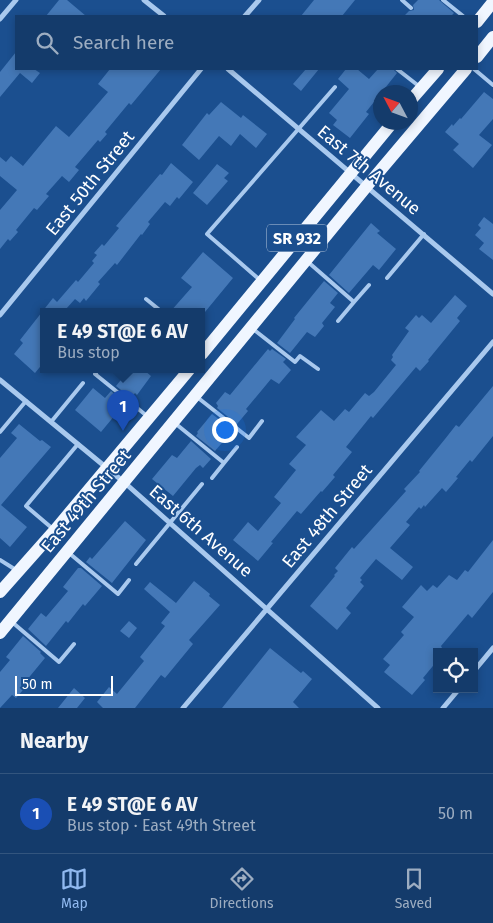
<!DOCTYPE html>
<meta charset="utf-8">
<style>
:root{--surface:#143b6b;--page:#1d4271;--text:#f1f3f6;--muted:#9dadc1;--line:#33557e;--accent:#90b9f0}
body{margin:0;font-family:"Fira Sans",sans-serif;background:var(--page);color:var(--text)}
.controls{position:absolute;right:15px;bottom:15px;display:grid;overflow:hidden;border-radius:0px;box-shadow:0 2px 8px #0003}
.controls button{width:45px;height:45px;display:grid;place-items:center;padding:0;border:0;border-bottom:1px solid var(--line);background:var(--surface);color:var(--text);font:25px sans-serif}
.compass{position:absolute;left:373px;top:85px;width:45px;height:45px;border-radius:50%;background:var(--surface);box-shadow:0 2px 8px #0003;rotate:311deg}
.scale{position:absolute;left:15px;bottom:12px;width:98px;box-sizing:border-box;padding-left:5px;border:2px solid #fff;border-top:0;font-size:14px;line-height:18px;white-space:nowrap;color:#fff;-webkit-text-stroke:4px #1b4f8f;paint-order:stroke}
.you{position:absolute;left:224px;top:429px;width:18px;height:18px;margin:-12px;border:4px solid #fff;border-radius:50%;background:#1a73e8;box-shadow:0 0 0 8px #1a73e833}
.badge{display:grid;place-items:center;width:32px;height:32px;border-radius:50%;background:var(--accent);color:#fff;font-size:16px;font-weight:700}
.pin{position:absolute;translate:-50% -41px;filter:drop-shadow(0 1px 2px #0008)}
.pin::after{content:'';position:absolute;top:26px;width:18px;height:15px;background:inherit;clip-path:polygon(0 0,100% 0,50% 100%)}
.popup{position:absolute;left:40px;top:308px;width:165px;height:65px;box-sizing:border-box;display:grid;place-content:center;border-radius:0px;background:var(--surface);filter:drop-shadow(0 1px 4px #0005);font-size:16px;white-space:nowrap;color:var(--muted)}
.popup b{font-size:19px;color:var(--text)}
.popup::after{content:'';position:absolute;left:50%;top:100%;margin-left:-10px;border:10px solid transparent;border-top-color:var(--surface)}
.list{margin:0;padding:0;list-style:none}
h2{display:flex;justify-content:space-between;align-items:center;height:65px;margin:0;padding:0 20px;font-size:21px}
h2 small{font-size:16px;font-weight:400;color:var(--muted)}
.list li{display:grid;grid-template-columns:32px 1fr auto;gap:15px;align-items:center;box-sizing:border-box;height:80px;padding:0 20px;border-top:1px solid var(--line)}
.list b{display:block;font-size:19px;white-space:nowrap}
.list p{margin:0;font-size:16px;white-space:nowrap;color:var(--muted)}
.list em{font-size:16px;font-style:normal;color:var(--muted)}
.icon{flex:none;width:28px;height:28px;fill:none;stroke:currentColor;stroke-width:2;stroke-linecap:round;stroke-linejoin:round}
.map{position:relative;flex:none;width:493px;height:708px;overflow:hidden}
.search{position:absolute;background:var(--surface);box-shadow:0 2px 8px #0003;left:15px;right:15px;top:15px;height:55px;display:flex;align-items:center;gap:12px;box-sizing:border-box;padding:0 18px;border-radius:0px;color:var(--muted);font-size:19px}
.sheet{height:145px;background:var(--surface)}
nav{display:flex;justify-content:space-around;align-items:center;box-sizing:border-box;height:70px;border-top:1px solid var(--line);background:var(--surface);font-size:14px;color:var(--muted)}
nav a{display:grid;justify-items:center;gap:2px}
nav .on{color:var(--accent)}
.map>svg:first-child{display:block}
</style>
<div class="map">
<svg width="493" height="708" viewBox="0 0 493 708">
<rect width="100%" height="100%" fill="#1b4f8f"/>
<!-- building -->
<path fill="#4478b7" d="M59,0H67L86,16H46Z
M314,0H355L342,16H301Z
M418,0H439L454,13L451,16H404L409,11L414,10L413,5Z
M16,52V69H34L40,73L32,83L20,73L0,97V72Z
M110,69H161L131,105L129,103L105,132L107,134L100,142L98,140L75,167L79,170L69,182L62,176L46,194L49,196L37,210L34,208L16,230L18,232L10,241L8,239L0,249V210L17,190L0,176V157L6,162L11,156L23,166L56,126L69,137L108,92L98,84Z
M306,69H319L301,91L293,84Z
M346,69H357L369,79L378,69H393L397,73L366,112L369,114L350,138L333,125L337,120L329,113L349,89L338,79Z
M484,92L493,99V119L479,135L492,145L473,168L453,150L459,144L445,132L452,124L453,126L460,118L461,119Z
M221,102L241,118L243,115L267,134L256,148L240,134L231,146L219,136L199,160L182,145L207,113L209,115Z
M171,163L193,182L179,199L177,197L170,206L165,202L148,222L150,224L142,235L141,234L117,265L115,263L98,282L100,284L86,301L84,298L80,303L75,299L66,309L69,312H44V362L35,373L14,354L23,343L20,340L53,298L57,302L76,280L78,282L94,263L92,261L97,255L94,253L102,244L104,246L119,228L116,226L160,174L162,175Z
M217,164L229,173L224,178L228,181L207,205L193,193Z
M484,217L493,224V260L479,249L484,243L475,235L481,228L478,225Z
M371,223L380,231L377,233L396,249L379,270L373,265L349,293L329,275Z
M203,252L233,278L205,312H170L192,287L181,278Z
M324,281L338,293L330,303L335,307L322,323L324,326L315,337L307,332L290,353L277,343L295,319L294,318Z
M455,295L467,306L457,318L460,321L428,360L429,361L420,371L416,367L373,418L371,416L346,447L352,452L333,475L335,477L322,492L321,491L301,514L297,511L271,542L273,543L258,561L233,540L248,522L258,531L281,503L274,497L296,470L289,464L306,445L296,437L321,410L334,421L345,409L349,412L365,393L369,396L374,392L396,365L391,360L393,357L392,355L409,331L405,328L416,315L419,318L422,315L431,323Z
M268,349L270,351L272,349L286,359L283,362L291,370L279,384L271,379L246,409L248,411L237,424L217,408L218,406L216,403L225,392L230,395Z
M129,370H144L151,376L137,395L135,393L131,398L116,386Z
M493,386V436L472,462L470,460L456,477L458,478L446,492L442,488L425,507L424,505L421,509L419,507L406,522L410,525L390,548L413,567L402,580L376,559L360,578L362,580L360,582L364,586L346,608L351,613L337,630L310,606L335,576L334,575L338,571L335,568L352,547L354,549L406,491L404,489L420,472L419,471L445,439L456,425L459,427Z
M93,388L105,398L111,391L125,403L101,432L75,410Z
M212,414L233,430L215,451L196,436L198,433L197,432Z
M19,424L40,441L42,440L51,447L1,505L27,527L10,547L0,538V458L17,438L11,433Z
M191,441L211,459L203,468L200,465L196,468L173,496L152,479L172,455L177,458Z
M125,521L146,540L112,583L86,562L90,557L92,559Z
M493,540V592L472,618L468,614L441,646L442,648L439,652H437V661L423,678L425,680L412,695L384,672L390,665L383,659L404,635L401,632L414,617L402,607L421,585L427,591L433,585L437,588L449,575L457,580L465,570L468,572Z
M78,568H81L102,586L85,606L83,604L68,623L66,621L46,646L28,629L41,613L46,617L68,591L63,587Z
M194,581L210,594L209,596L220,605L189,640L193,644L165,678L161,675L135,708H103L97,702L109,687L117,694L144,661L140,657L165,626L161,623L170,612L144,589L150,582L176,603Z
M129,621L137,628L129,638L120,631Z
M23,636L41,652L40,653L45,658L26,681L29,683L16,698L12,695L0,708V672L10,660L6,657Z
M270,648L301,673L303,671L312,679L293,702L299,708H222Z
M74,688L85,698L77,708H58Z"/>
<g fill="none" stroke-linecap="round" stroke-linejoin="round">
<!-- lane -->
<path stroke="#a9c9ee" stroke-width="4" d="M402,0L411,8
M443,0L463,16
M397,69L420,87
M474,69L493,85
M308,262L354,302L369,285
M387,278L424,234
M260,280L207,234L335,87
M146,299L162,312
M338,321L354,302
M253,329L295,362L300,356L318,369
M98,370L95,374L147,416
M197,397L249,438L262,421
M51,422L83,383
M176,424L224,463L237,447
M0,432L26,401
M212,478L224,463
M53,529L26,506L78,444
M69,553L118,594L129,580
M0,560L16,570
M136,564L202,484
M12,622L59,662L74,644"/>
<!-- street -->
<path stroke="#a9c9ee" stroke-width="5" d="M144,0L164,16
M245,16L259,0
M0,19L16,0
M228,69L493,294
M0,315L201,69
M0,380L125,483L378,708
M474,671L493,648
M183,708L493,342
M443,708L459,689"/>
<!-- primary -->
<path stroke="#f0f6ff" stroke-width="12" d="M477,22L493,2
M477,57L493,37
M410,101L438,69
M202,354L393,122
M0,592L55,530L189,370
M0,633L367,186L466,69"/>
</g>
<g text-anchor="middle" stroke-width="4" stroke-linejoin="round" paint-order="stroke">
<!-- shield labels -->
<rect fill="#1b4f8f" stroke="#bbcadd" stroke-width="1" x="267" y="224.5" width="60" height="27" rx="4"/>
<g font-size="16" font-weight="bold" fill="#fff">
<text x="297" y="244">SR 932</text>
</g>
<!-- street labels -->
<g font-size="18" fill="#fff" stroke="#1b4f8f">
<text transform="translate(369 170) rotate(40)" y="6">East 7th Avenue</text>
<text transform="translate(90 183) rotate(-51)" y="6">East 50th Street</text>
<text transform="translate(86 501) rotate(-50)" y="6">East 49th Street</text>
<text transform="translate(327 516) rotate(-50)" y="6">East 48th Street</text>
<text transform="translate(201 531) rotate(41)" y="6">East 6th Avenue</text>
</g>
</g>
</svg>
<div class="controls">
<button><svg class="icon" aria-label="locate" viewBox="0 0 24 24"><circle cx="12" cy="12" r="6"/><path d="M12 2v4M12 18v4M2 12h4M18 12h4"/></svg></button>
</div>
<svg class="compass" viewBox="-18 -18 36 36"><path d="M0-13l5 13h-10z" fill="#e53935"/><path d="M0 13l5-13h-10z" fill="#9dadc1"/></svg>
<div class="scale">50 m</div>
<div class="you"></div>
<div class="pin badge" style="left:123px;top:431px;background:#1a4fb4">1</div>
<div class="popup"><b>E 49 ST@E 6 AV</b>Bus stop</div>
<div class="search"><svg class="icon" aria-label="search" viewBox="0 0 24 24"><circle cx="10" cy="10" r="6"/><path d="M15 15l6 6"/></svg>Search here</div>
</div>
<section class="sheet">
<h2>Nearby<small></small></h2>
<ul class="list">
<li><span class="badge" style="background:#1a4fb4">1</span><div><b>E 49 ST@E 6 AV</b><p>Bus stop · East 49th Street</p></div><em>50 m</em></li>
</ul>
</section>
<nav>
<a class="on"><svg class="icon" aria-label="map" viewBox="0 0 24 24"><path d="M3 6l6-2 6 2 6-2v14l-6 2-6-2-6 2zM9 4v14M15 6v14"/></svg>Map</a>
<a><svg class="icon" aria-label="directions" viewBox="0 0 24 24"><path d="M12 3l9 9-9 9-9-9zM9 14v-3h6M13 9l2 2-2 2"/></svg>Directions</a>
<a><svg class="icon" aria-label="saved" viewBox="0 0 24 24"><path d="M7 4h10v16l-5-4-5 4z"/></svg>Saved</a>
</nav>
